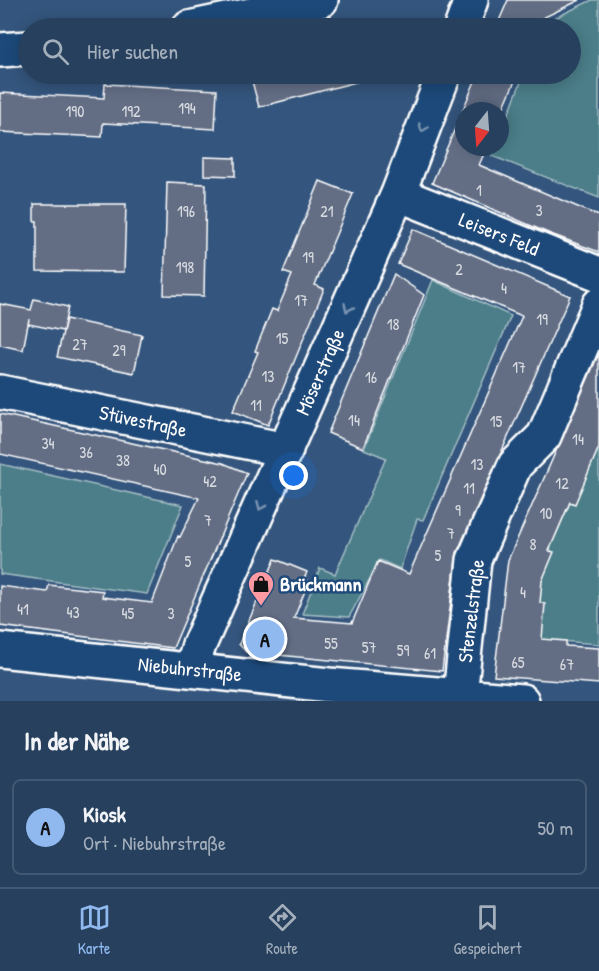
<!DOCTYPE html>
<html lang="de">
<meta charset="utf-8">
<style>
:root{--surface:#27405e;--page:#2f4764;--text:#f1f3f6;--muted:#a4afbc;--line:#435973;--accent:#90b9f0}
body{margin:0;font-family:"Patrick Hand",sans-serif;background:var(--page);color:var(--text)}
.compass{position:absolute;left:455px;top:102px;width:54px;height:54px;border-radius:50%;background:var(--surface);box-shadow:0 3px 15px #0003;rotate:197deg}
.you{position:absolute;left:294px;top:476px;width:21px;height:21px;margin:-15px;border:4px solid #fff;border-radius:50%;background:#1a73e8;box-shadow:0 0 0 9px #1a73e833}
.badge{display:grid;place-items:center;width:39px;height:39px;border-radius:50%;background:var(--accent);color:#111;font-size:20px;font-weight:700}
.pin{position:absolute;translate:-50% -50%;border:3px solid #fff;box-shadow:0 2px 6px #0006}
.list{margin:0;padding:0;list-style:none}
h2{display:flex;justify-content:space-between;align-items:center;height:78px;margin:0;padding:0 24px;font-size:26px}
h2 small{font-size:20px;font-weight:400;color:var(--muted)}
.list li{display:grid;grid-template-columns:39px 1fr auto;gap:18px;align-items:center;box-sizing:border-box;height:96px;margin:0 12px 12px;padding:0 12px;border:2px solid var(--line);border-radius:9px}
.list b{display:block;font-size:22px;white-space:nowrap}
.list p{margin:0;font-size:20px;white-space:nowrap;color:var(--muted)}
.list em{font-size:20px;font-style:normal;color:var(--muted)}
.icon{flex:none;width:33px;height:33px;fill:none;stroke:currentColor;stroke-width:2;stroke-linecap:round;stroke-linejoin:round}
.map{position:relative;flex:none;width:599px;height:701px;overflow:hidden}
.search{position:absolute;background:var(--surface);box-shadow:0 3px 15px #0003;left:18px;right:18px;top:18px;height:66px;display:flex;align-items:center;gap:15px;box-sizing:border-box;padding:0 21px;border-radius:33px;color:var(--muted);font-size:22px}
.sheet{height:186px;background:var(--surface)}
nav{display:flex;justify-content:space-around;align-items:center;box-sizing:border-box;height:84px;border-top:2px solid var(--line);background:var(--surface);font-size:16px;color:var(--muted)}
nav a{display:grid;justify-items:center;gap:3px}
nav .on{color:var(--accent)}
.map>svg:first-child{display:block}
</style>
<div class="map">
<svg width="599" height="701" viewBox="0 0 599 701">
<rect width="100%" height="100%" fill="#34557d"/>
<filter id="ink" filterUnits="userSpaceOnUse"><feTurbulence type="fractalNoise" baseFrequency=".0167" numOctaves="2"/><feDisplacementMap in="SourceGraphic" scale="12" xChannelSelector="R" yChannelSelector="G"/><feConvolveMatrix kernelMatrix="1 2 1 2 8 2 1 2 1" color-interpolation-filters="sRGB"/></filter>
<g filter="url(#ink)">
<!-- green -->
<path fill="#4b7e89" stroke="#a5bec4" stroke-width="1.5" d="M592,0H599V198L492,156L496,147H500V136L524,74H570V28H541L542,24Z
M433,280L511,316L423,520L417,519L400,569L380,560L349,617L302,614L320,568L335,574L386,458L364,449Z
M599,438V644L534,639L541,568Z
M0,464L183,505L147,594L0,574Z"/>
<!-- building -->
<path fill="#646e85" stroke="#fff" stroke-width="1.5" d="M508,0H580L522,28H496Z
M250,74H363L364,80L259,107Z
M478,74H518L502,111H464V147H487L479,165L599,216V252L548,233L432,183Z
M105,84L217,90L215,129L103,123L102,137L0,132V93L104,98Z
M204,157L235,158V176L204,175Z
M320,181L353,194L315,285L324,289L268,425L233,411L258,352L255,351L272,309L277,311L292,275L283,272Z
M167,182L206,184L204,296L164,295Z
M34,204H126L124,272L37,271V221H34Z
M413,229L570,296L457,553L442,671L246,652L239,644L275,559L307,572L304,579L309,581L294,618L352,623L378,561L409,574L522,316L398,264Z
M394,274L424,295L363,448L328,433Z
M34,299L68,307L63,331L28,324L29,319L23,350L0,345V304L31,310Z
M66,319L142,335L134,373L57,357Z
M599,353V447L575,504L570,502L549,551L554,552L542,581L540,603L545,604L542,639L566,641V646L599,648V684L494,676L508,560Z
M0,414L223,463L247,473L173,648L0,626V586L47,592L49,585L103,591L102,597L152,603L178,536L180,537L199,498L0,454Z"/>
<g fill="none" stroke-linecap="round" stroke-linejoin="round">
<!-- minor casing -->
<g stroke="#fff" stroke-width="38">
<path id="minor" d="M189,28L321,0
M461,28L471,0
M0,50L28,48
M398,194L599,274
M0,392L286,450
M0,650L329,685L522,701
M192,668L199,645L398,194L444,74
M460,696L474,560L515,465L544,436L599,305"/>
</g>
<!-- minor -->
<use href="#minor" stroke="#1f4a7a" stroke-width="33"/>
</g>
<!-- one-way arrows -->
<defs><path id="oneway-chevron" d="M-2-3.5L2.5 0L-2 3.5" fill="none" stroke-width="1.6" stroke-linecap="round" stroke-linejoin="round" transform="scale(1.5)"/></defs>
<g stroke="#7992af">
<use href="#oneway-chevron" transform="translate(423 128) rotate(111)"/>
<use href="#oneway-chevron" transform="translate(348 308) rotate(114)"/>
<use href="#oneway-chevron" transform="translate(261 506) rotate(114)"/>
</g>
</g>
<!-- icons -->
<defs>
<g id="shop-pin" transform="scale(1.35)"><path d="M0 17L-7.5 6A9.5 9.5 0 1 1 7.5 6Z" fill="#ff9aa2" stroke="#1f4a7a"/><path d="M-5-2.5h2.3a2.7 3.5 0 0 1 5.4 0H5L5.5 6h-11ZM-1.5-2.5h3a1.5 2.3 0 0 0-3 0Z" fill="#111"/></g>
</defs>
<g fill-rule="evenodd">
<use href="#shop-pin" x="261" y="584"/>
</g>
<g text-anchor="middle" stroke-width="5" stroke-linejoin="round" paint-order="stroke">
<!-- number labels -->
<g font-size="16" fill="#d8dbe0">
<text x="187" y="114">194</text>
<text x="75" y="117">190</text>
<text x="131" y="117">192</text>
<text x="479" y="196">1</text>
<text x="539" y="216">3</text>
<text x="186" y="217">196</text>
<text x="327" y="217">21</text>
<text x="308" y="263">19</text>
<text x="185" y="273">198</text>
<text x="459" y="275">2</text>
<text x="504" y="294">4</text>
<text x="301" y="306">17</text>
<text x="542" y="325">19</text>
<text x="393" y="330">18</text>
<text x="282" y="344">15</text>
<text x="80" y="350">27</text>
<text x="119" y="356">29</text>
<text x="519" y="373">17</text>
<text x="268" y="382">13</text>
<text x="371" y="383">16</text>
<text x="256" y="411">11</text>
<text x="354" y="426">14</text>
<text x="496" y="427">15</text>
<text x="578" y="445">14</text>
<text x="48" y="449">34</text>
<text x="86" y="458">36</text>
<text x="123" y="466">38</text>
<text x="477" y="470">13</text>
<text x="160" y="475">40</text>
<text x="210" y="487">42</text>
<text x="562" y="489">12</text>
<text x="469" y="494">11</text>
<text x="458" y="516">9</text>
<text x="546" y="519">10</text>
<text x="208" y="526">7</text>
<text x="451" y="539">7</text>
<text x="533" y="550">8</text>
<text x="438" y="561">5</text>
<text x="188" y="567">5</text>
<text x="523" y="598">4</text>
<text x="23" y="615">41</text>
<text x="73" y="618">43</text>
<text x="128" y="619">45</text>
<text x="171" y="619">3</text>
<text x="331" y="649">55</text>
<text x="369" y="653">57</text>
<text x="403" y="656">59</text>
<text x="430" y="659">61</text>
<text x="518" y="668">65</text>
<text x="567" y="670">67</text>
</g>
<!-- street labels -->
<g font-size="20" fill="#fff" stroke="#1f4a7a">
<text transform="translate(499 234) rotate(22)" y="7">Leisers Feld</text>
<text transform="translate(320 372) rotate(-66)" y="7">Möserstraße</text>
<text transform="translate(143 421) rotate(12)" y="7">Stüvestraße</text>
<text transform="translate(471 611) rotate(-83)" y="7">Stenzelstraße</text>
<text transform="translate(190 669) rotate(6)" y="7">Niebuhrstraße</text>
</g>
<!-- poi labels -->
<g font-size="20" font-weight="bold" fill="#fff" stroke="#1f4a7a" text-anchor="start">
<text x="280" y="591">Brückmann</text>
</g>
</g>
</svg>
<svg class="compass" viewBox="-18 -18 36 36"><path d="M0-13l5 13h-10z" fill="#e53935"/><path d="M0 13l5-13h-10z" fill="#a4afbc"/></svg>
<div class="you"></div>
<div class="pin badge" style="left:265px;top:639px">A</div>
<div class="search"><svg class="icon" aria-label="search" viewBox="0 0 24 24"><circle cx="10" cy="10" r="6"/><path d="M15 15l6 6"/></svg>Hier suchen</div>
</div>
<section class="sheet">
<h2>In der Nähe<small></small></h2>
<ul class="list">
<li><span class="badge">A</span><div><b>Kiosk</b><p>Ort · Niebuhrstraße</p></div><em>50 m</em></li>
</ul>
</section>
<nav>
<a class="on"><svg class="icon" aria-label="map" viewBox="0 0 24 24"><path d="M3 6l6-2 6 2 6-2v14l-6 2-6-2-6 2zM9 4v14M15 6v14"/></svg>Karte</a>
<a><svg class="icon" aria-label="directions" viewBox="0 0 24 24"><path d="M12 3l9 9-9 9-9-9zM9 14v-3h6M13 9l2 2-2 2"/></svg>Route</a>
<a><svg class="icon" aria-label="saved" viewBox="0 0 24 24"><path d="M7 4h10v16l-5-4-5 4z"/></svg>Gespeichert</a>
</nav>
